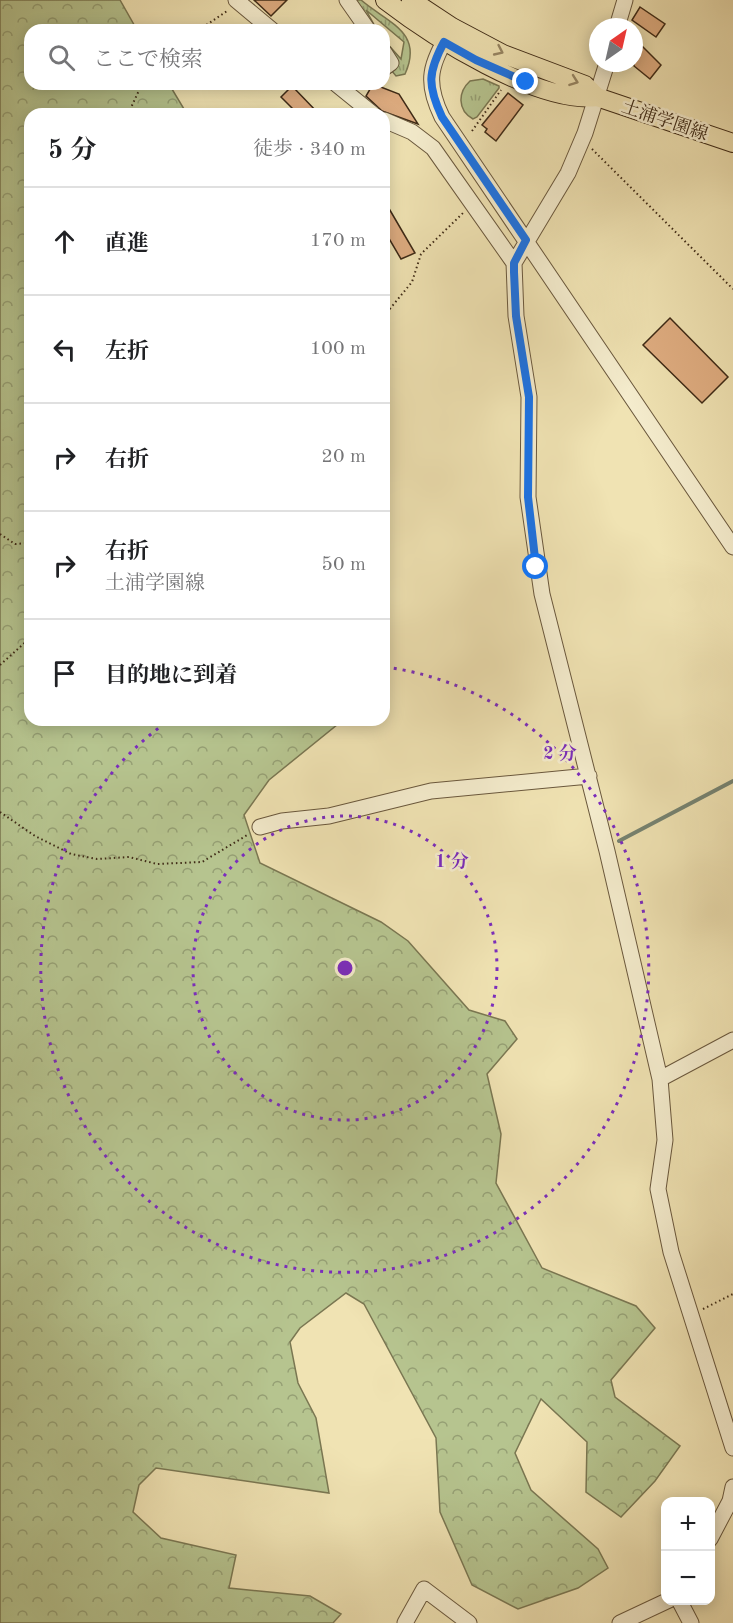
<!DOCTYPE html>
<html lang="ja">
<meta charset="utf-8">
<style>
:root{--surface:#fff;--page:#f6f6f6;--text:#202124;--muted:#757577;--line:#e0e0e0}
body{margin:0;font-family:"Old Standard TT","Noto Serif JP",serif;background:var(--page);color:var(--text)}
.controls{position:absolute;right:18px;bottom:18px;display:grid;overflow:hidden;border-radius:12px;box-shadow:0 3px 15px #0003}
.controls button{width:54px;height:54px;display:grid;place-items:center;padding:0;border:0;border-bottom:2px solid var(--line);background:var(--surface);color:var(--text);font:30px sans-serif}
.compass{position:absolute;left:589px;top:18px;width:54px;height:54px;border-radius:50%;background:var(--surface);box-shadow:0 3px 15px #0003;rotate:34deg}
.stop{position:absolute;width:18px;height:18px;margin:-14px;border:4px solid #1a73e8;border-radius:50%;background:#fff}
.stop.end{background:#1a73e8;border-color:#fff;box-shadow:0 2px 6px #0008}
.list{margin:0;padding:0;list-style:none}
h2{display:flex;justify-content:space-between;align-items:center;height:78px;margin:0;padding:0 24px;font-size:26px}
h2 small{font-size:20px;font-weight:400;color:var(--muted)}
.list li{display:grid;grid-template-columns:39px 1fr auto;gap:18px;align-items:center;box-sizing:border-box;height:108px;padding:0 24px;border-top:2px solid var(--line)}
.list b{display:block;font-size:22px;white-space:nowrap}
.list p{margin:0;font-size:20px;white-space:nowrap;color:var(--muted)}
.list em{font-size:20px;font-style:normal;color:var(--muted)}
.icon{flex:none;width:33px;height:33px;fill:none;stroke:currentColor;stroke-width:2;stroke-linecap:round;stroke-linejoin:round}
.map{position:relative;flex:none;width:733px;height:1623px;overflow:hidden}
.search{position:absolute;background:var(--surface);box-shadow:0 3px 15px #0003;left:24px;top:24px;width:366px;height:66px;display:flex;align-items:center;gap:15px;box-sizing:border-box;padding:0 21px;border-radius:18px;color:var(--muted);font-size:22px}
.panel{position:absolute;background:var(--surface);box-shadow:0 3px 15px #0003;left:24px;top:108px;width:366px;height:618px;border-radius:18px}
.map>svg:first-child{display:block}
</style>
<div class="map">
<svg width="733" height="1623" viewBox="0 0 733 1623">
<defs>
<pattern id="grass-tufts" width="24" height="20" patternUnits="userSpaceOnUse" patternTransform="scale(1.5)"><rect width="24" height="20" fill="#b6c48f"/><path d="M3 7l-1-3M5 7V3M7 7l1-3M15 17l-1-3M17 17v-4M19 17l1-3" fill="none" stroke="#959f74"/></pattern>
<pattern id="forest-crowns" width="20" height="18" patternUnits="userSpaceOnUse" patternTransform="scale(1.5)"><rect width="20" height="18" fill="#b6c48f"/><path d="M2 6a3 3 0 1 1 6 0M12 15a3 3 0 1 1 6 0" fill="none" stroke="#959f74"/></pattern>
</defs>
<rect width="100%" height="100%" fill="#f0e3b3"/>
<filter id="stains"><feTurbulence type="fractalNoise" baseFrequency=".00333" numOctaves="4"/><feColorMatrix values="0 0 0 0 .2 0 0 0 0 .09 0 0 0 0 .02 0 0 0 .5 -.17"/></filter>
<radialGradient id="worn" r=".72"><stop offset=".6" stop-color="#630" stop-opacity="0"/><stop offset="1" stop-color="#630" stop-opacity=".3"/></radialGradient>
<!-- grass -->
<path fill="url(#grass-tufts)" stroke="#7a7752" stroke-width="1.5" d="M352,0H361C388,23 424,32 405,74L396,76L391,70L384,40L401,59L404,42L366,10L377,30H373Z
M483,79L499,86V88L477,117L473,119C457,110 458,92 470,81Z"/>
<!-- forest -->
<path fill="url(#forest-crowns)" stroke="#7a7752" stroke-width="1.5" d="M0,0H120L137,30H30V84H169L187,114H30V720H343L269,780L244,815L260,863L381,922L408,941L469,1010L505,1021L517,1039L487,1074L501,1134L496,1183L542,1268L636,1306L655,1328L611,1380L615,1397L680,1446L655,1481L621,1517L586,1492L587,1442L541,1399L515,1453L531,1490L598,1549L608,1568L578,1588L518,1609L472,1585L440,1512L436,1438L364,1304L346,1293L300,1328L290,1342L298,1383L316,1418L329,1493L156,1468L139,1485L133,1512L161,1538L236,1555L229,1588L310,1596L341,1614L333,1623H0Z"/>
<g fill="none" stroke-linecap="round" stroke-linejoin="round">
<!-- stream -->
<path stroke="#758372" stroke-width="4" d="M619,841L733,781"/>
</g>
<!-- building -->
<path fill="#dfad81" stroke="#3e2a16" stroke-width="1.5" d="M254,0H287L271,16Z
M640,7L665,24L656,37L632,20Z
M642,46L661,65L650,79L634,66V54Z
M373,84L399,94L418,124L382,111L366,96Z
M292,86L319,114H298L281,97Z
M508,93L523,105L496,141L485,132L487,129L482,125Z
M384,200L415,253L401,259L384,230Z
M670,318L728,377L702,403L643,345Z"/>
<g fill="none" stroke-linecap="round" stroke-linejoin="round">
<!-- minor casing -->
<g stroke="#6a583d" stroke-width="17">
<path id="minor" d="M236,0L272,30
M347,0L368,30
M617,27L625,0
M450,31C431,65 424,80 442,117L733,547
M384,52L391,63L384,68
M607,63L585,133L568,173L514,263L516,316L529,397L528,497L542,594L607,851L660,1079L665,1140L658,1189L671,1252L733,1448
M336,84L373,114
M384,120L412,132L433,148L514,263
M260,827L282,821L329,816L431,791L589,776
M660,1079L733,1040
M710,1539L730,1501L733,1487
M679,1600L691,1623
M405,1623L424,1589L469,1623
M620,1623L669,1600"/>
</g>
<!-- major casing -->
<g stroke="#3e2a16" stroke-width="20">
<path id="major" d="M385,0C432,36 537,104 597,97L733,143
M411,0L452,27L503,54L585,85L597,97"/>
</g>
<!-- path -->
<path stroke="#3e2a16" stroke-width="2" stroke-dasharray="1.5 3" stroke-linecap="butt" d="M199,30L227,11
M128,114L142,84
M472,131L501,90
M592,149L733,289
M384,316L412,282L421,254L463,213
M0,534L15,544L30,543
M0,665L30,638
M0,812L35,836L71,854L97,859L129,857L157,864L202,862L249,834
M703,1309L733,1294"/>
<!-- minor -->
<use href="#minor" stroke="#f5edce" stroke-width="15"/>
<!-- major -->
<use href="#major" stroke="#f0e3b3" stroke-width="18"/>
</g>
<!-- one-way arrows -->
<defs><path id="oneway-chevron" d="M-2-3.5L2.5 0L-2 3.5" fill="none" stroke-width="1.6" stroke-linecap="round" stroke-linejoin="round" transform="scale(1.5)"/></defs>
<g stroke="#978664">
<use href="#oneway-chevron" transform="translate(499 51) rotate(25)"/>
<use href="#oneway-chevron" transform="translate(574 81) rotate(20)"/>
</g>
<g fill="none" stroke-linecap="round" stroke-linejoin="round">
<!-- route -->
<path stroke="#1a73e8" stroke-width="8" d="M526,82L476,60L444,42C428,72 427,85 442,117L526,240L514,263V272L516,316L529,397L528,497L536,567"/>
</g>
<!-- distance rings -->
<g fill="none" stroke="#7b2cbf" stroke-width="3" stroke-dasharray="3 6">
<circle cx="345" cy="968" r="152"/>
<path d="M385 667A304 304 0 1 1 168 721"/>
</g>
<g text-anchor="middle" stroke-width="5" stroke-linejoin="round" paint-order="stroke">
<!-- street labels -->
<g font-size="18" fill="#3e2a16" stroke="#f5edce">
<text transform="translate(665 120) rotate(19)" y="6">土浦学園線</text>
</g>
</g>
<circle cx="345" cy="968" r="9" fill="#7b2cbf" stroke="#f5edce" stroke-width="3"/>
<g font-size="18" text-anchor="middle" font-weight="bold" fill="#7b2cbf" stroke="#f5edce" stroke-width="5" stroke-linejoin="round" paint-order="stroke">
<text x="560" y="759">2 分</text>
<text x="452" y="867">1 分</text>
</g>
<rect width="100%" height="100%" filter="url(#stains)"/>
<rect width="100%" height="100%" fill="url(#worn)"/>
</svg>
<div class="controls">
<button>+</button>
<button>−</button>
</div>
<svg class="compass" viewBox="-18 -18 36 36"><path d="M0-13l5 13h-10z" fill="#e53935"/><path d="M0 13l5-13h-10z" fill="#757577"/></svg>
<div class="stop" style="left:536px;top:567px"></div>
<div class="stop end" style="left:526px;top:82px"></div>
<div class="search"><svg class="icon" aria-label="search" viewBox="0 0 24 24"><circle cx="10" cy="10" r="6"/><path d="M15 15l6 6"/></svg>ここで検索</div>
<section class="panel">
<h2>5 分<small>徒歩 · 340 m</small></h2>
<ul class="list">
<li><svg class="icon" aria-label="ahead" viewBox="0 0 24 24"><path d="M12 20V5M6 11l6-6 6 6"/></svg><div><b>直進</b></div><em>170 m</em></li>
<li><svg class="icon" aria-label="left" viewBox="0 0 24 24"><path d="M17 20v-9H6M10 6l-5 5 5 5"/></svg><div><b>左折</b></div><em>100 m</em></li>
<li><svg class="icon" aria-label="right" viewBox="0 0 24 24"><path d="M7 20v-9h11M14 6l5 5-5 5"/></svg><div><b>右折</b></div><em>20 m</em></li>
<li><svg class="icon" aria-label="right" viewBox="0 0 24 24"><path d="M7 20v-9h11M14 6l5 5-5 5"/></svg><div><b>右折</b><p>土浦学園線</p></div><em>50 m</em></li>
<li><svg class="icon" aria-label="arrive" viewBox="0 0 24 24"><path d="M6 21V4h12l-3 4 3 4H6"/></svg><div><b>目的地に到着</b></div></li>
</ul>
</section>
</div>
